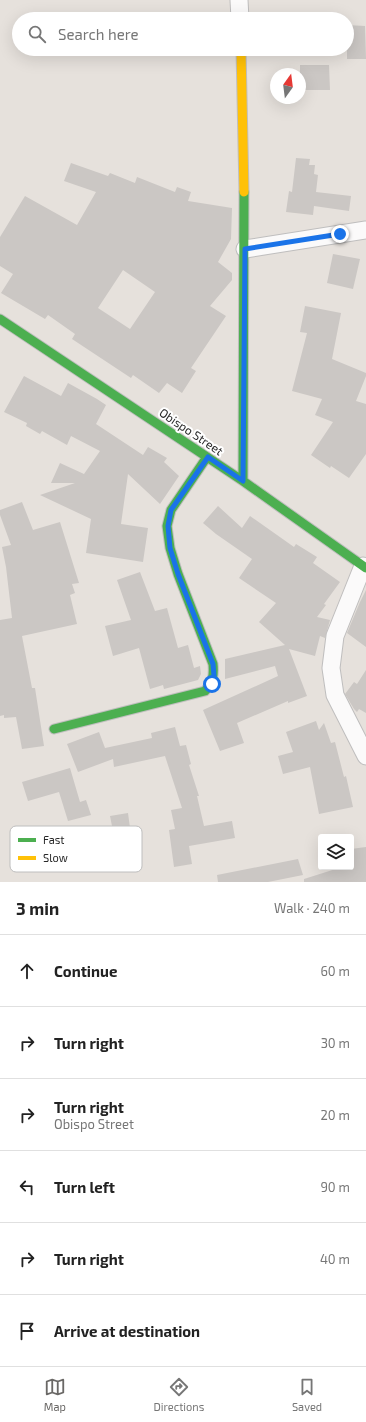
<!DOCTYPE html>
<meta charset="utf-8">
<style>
:root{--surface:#fff;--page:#f2f2f2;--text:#222;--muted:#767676;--line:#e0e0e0;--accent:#6a6866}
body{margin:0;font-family:"Exo 2",sans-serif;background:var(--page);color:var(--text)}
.controls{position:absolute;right:12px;bottom:12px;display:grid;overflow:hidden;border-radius:4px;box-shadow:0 4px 16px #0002}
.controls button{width:36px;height:36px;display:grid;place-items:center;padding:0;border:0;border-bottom:1px solid var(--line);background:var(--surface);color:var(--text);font:20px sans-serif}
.compass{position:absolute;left:270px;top:68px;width:36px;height:36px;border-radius:50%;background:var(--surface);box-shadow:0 4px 16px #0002;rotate:14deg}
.stop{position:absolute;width:12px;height:12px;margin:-9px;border:3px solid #1a73e8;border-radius:50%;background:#fff}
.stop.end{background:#1a73e8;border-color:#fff;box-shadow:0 1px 4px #0008}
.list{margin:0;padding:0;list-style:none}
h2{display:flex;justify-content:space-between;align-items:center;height:52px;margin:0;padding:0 16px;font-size:17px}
h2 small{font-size:13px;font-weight:400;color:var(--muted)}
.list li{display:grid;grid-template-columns:26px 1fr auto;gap:12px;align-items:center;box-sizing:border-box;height:72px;padding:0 16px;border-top:1px solid var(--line)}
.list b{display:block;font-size:15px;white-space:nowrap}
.list p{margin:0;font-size:13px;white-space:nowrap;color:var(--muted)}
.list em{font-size:13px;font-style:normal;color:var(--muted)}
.icon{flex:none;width:22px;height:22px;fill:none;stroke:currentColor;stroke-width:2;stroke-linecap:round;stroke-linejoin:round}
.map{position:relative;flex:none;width:366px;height:882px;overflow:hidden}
.search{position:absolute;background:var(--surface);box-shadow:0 4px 16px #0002;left:12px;right:12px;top:12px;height:44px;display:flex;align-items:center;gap:10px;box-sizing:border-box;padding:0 14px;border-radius:22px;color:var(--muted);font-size:15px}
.sheet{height:484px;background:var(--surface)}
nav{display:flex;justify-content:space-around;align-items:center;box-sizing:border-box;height:56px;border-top:1px solid var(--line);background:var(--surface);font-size:11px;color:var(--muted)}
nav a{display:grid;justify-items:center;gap:2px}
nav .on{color:var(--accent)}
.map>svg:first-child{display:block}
</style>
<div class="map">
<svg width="366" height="882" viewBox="0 0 366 882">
<rect width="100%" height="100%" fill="#e6e1dc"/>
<!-- building -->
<path fill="#cbc7c4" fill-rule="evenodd" d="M347,25L365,26L366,59H347Z
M300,65H329L330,90H300Z
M296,158L310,159L309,165H315L314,174L318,175L316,192L351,196L349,211L314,206L313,215L286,212L289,191L292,192Z
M71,163L108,176L110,173L135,183L137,177L175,192L177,187L191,192L188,201L232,208L231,239L218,262L232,273V280L210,306L226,316L191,368L196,371L182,393L167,383L159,393L133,375L131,378L72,339L75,334L48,315L45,319L1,293L13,274L0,266V237L25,196L77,225L96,192L64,181ZM123,270L155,292L130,329L98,308Z
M333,254L360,259L353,289L327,283Z
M305,306L341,313L332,359L366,373V376L356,401L366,404V454L349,478L331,466L330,468L311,455L333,422L315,415L322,399L292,391L307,333L300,332Z
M24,376L61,396L68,383L97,399L106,405L96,424L143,455L148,447L167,458L164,462L179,476L160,504L128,474L121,524L148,528L143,562L86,553L91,519L40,495L75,483H51L60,463L84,474L100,451L71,436L67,445L42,431L40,434L26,426L27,423L4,412Z
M22,502L33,530L60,522L79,583L72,584L75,593L70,595L77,624L22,636L32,688H35L44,746L22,749L16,717L4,718V715L0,716V620L12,618L6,567L2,547L11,545L0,515V510Z
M218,506L242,528L250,516L294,547L296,544L317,557L313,563L340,582L324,604L326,605L317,617L330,620L325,638L320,636L315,656L289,649L307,696L288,703V701L237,723L244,743L220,751L203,710L278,676L275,666L225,679V659L285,645L259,622L276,603L239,578L252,559L216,534L203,523Z
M140,572L155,611L167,608L178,648L188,645L194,668L200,666L201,674L198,680L164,689L163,685L150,689L139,648L113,656L105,626L131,620L117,580Z
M366,590V647L347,633L360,602Z
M366,670V713L359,709L357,712L354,709L345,694L354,682L357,684Z
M316,721L319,730L324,723L331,743L335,742L344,777L346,776L353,807L319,814L310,767L283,774L278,756L293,752L286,732Z
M175,727L180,746L186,745L191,764L189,765L199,796H197L204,826L232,821L235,838L189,846L192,864L174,867L169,830L175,829L171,810L182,808L165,756L114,767L113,759L78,772L67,744L99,732L105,748L152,738L151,733Z
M70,768L80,802L86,800L91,815L68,821L59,792L28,801L22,782Z
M128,813L130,828L113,831L110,816Z
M366,847V882H304V879L342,867H351V849Z
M298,859L303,875L268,882H218L217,875Z"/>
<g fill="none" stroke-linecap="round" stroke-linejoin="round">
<!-- street casing -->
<g stroke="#bfbebe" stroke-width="19">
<path id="street" d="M239,0L240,19
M245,249L366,230
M363,566L335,636L331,668L335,695L366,756"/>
</g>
<!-- fast casing -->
<g stroke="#bfbebe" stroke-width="11">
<path id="fast" d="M0,319L243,481L366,568
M243,481L244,192
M54,729L205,691C213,683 214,675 213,664L178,574L170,548L167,526L171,510L207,457"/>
</g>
<!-- slow casing -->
<g stroke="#bfbebe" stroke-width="11">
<path id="slow" d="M241,49L244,192"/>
</g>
<!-- street -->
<use href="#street" stroke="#fbfafa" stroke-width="17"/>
<!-- fast -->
<use href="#fast" stroke="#4caf50" stroke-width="9"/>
<!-- slow -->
<use href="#slow" stroke="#ffc107" stroke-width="9"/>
</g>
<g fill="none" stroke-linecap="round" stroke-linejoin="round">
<!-- route -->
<path stroke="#1a73e8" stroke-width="5" d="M212,684L214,676L213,664L178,574L170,548L168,526L171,510L208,457L243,481L245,249L340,234"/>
</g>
<g text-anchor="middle" stroke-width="4" stroke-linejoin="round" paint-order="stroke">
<!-- street labels -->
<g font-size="12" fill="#272727" stroke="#fff">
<text transform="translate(191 432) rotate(34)" y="4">Obispo Street</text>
</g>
</g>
<!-- legend -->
<rect x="10" y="826" width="132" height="46" rx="6" fill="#fff" stroke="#bebebe" stroke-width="1"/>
<rect x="18" y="838" width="18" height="4" fill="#4caf50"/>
<rect x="18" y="856" width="18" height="4" fill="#ffc107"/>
<g font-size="11" fill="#272727">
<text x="43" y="844">Fast</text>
<text x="43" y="862">Slow</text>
</g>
</svg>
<div class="controls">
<button><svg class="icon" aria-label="layers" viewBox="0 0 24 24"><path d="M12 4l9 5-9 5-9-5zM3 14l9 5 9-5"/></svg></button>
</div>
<svg class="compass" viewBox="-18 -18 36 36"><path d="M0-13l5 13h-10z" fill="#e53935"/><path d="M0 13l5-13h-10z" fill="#767676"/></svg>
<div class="stop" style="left:212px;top:684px"></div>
<div class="stop end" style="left:340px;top:234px"></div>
<div class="search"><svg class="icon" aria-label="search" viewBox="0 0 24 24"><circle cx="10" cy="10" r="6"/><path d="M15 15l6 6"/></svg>Search here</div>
</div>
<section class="sheet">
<h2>3 min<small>Walk · 240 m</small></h2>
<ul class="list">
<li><svg class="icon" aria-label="ahead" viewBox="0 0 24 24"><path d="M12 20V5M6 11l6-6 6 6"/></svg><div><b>Continue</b></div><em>60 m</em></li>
<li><svg class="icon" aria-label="right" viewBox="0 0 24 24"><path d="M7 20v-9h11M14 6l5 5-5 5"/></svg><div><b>Turn right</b></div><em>30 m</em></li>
<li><svg class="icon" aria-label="right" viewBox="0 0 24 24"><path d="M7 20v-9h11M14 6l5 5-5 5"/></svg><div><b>Turn right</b><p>Obispo Street</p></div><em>20 m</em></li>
<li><svg class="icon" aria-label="left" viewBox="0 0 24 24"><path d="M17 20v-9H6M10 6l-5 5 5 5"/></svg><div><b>Turn left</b></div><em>90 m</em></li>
<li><svg class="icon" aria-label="right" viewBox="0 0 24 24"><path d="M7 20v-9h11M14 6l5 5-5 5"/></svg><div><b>Turn right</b></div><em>40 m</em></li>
<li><svg class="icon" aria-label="arrive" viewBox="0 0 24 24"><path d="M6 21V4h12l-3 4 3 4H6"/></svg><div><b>Arrive at destination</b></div></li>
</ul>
</section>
<nav>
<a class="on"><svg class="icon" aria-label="map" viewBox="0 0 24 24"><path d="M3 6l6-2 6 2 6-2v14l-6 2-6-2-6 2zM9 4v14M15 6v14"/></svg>Map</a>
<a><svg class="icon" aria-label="directions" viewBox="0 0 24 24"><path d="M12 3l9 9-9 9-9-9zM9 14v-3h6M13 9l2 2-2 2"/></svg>Directions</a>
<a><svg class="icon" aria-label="saved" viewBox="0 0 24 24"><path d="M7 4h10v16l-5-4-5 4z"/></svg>Saved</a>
</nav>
